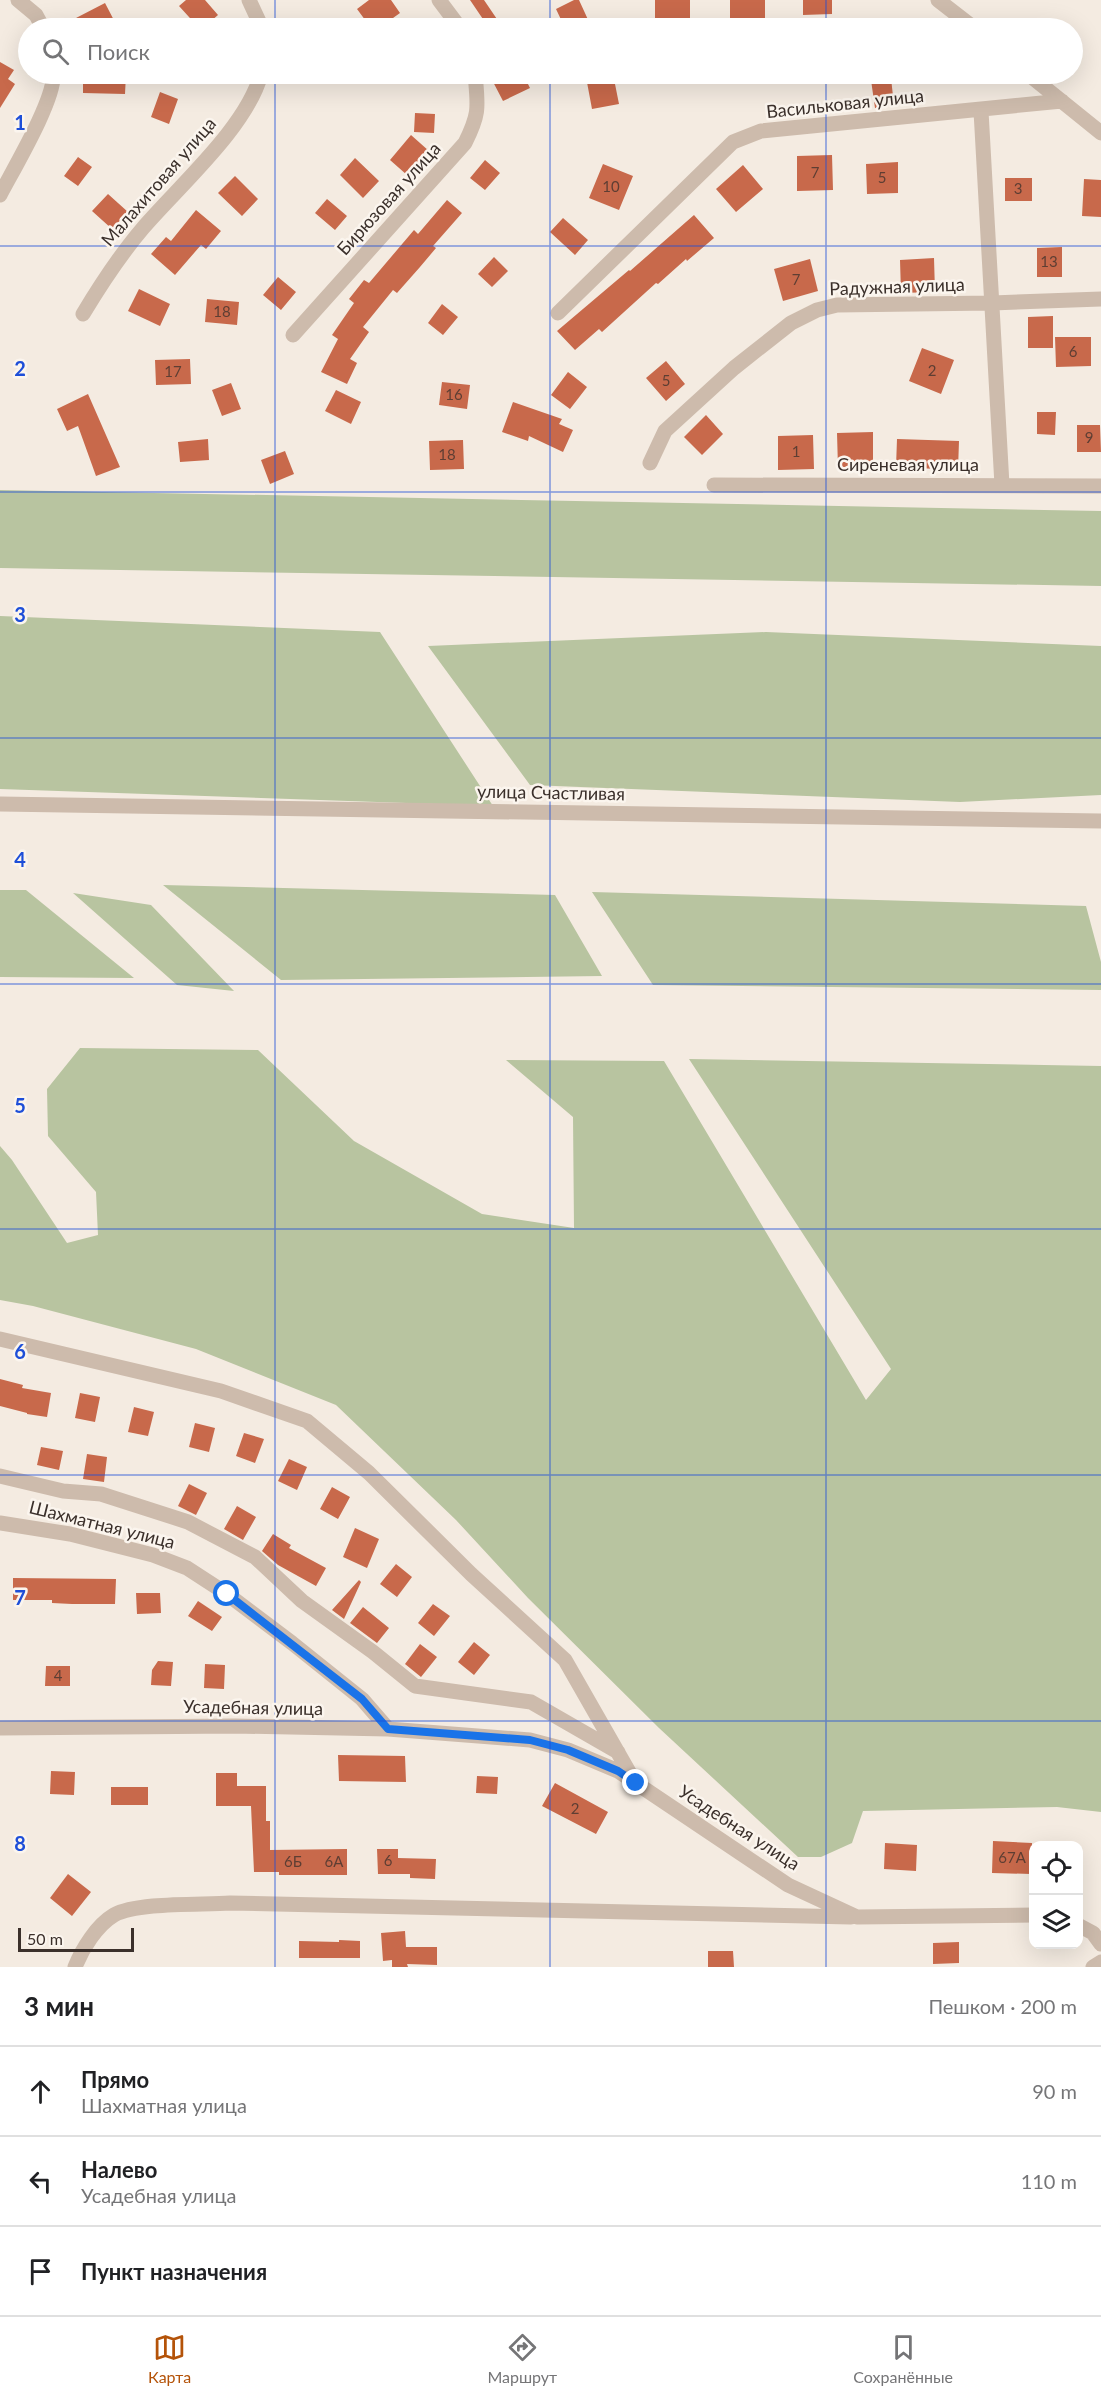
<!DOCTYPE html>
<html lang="ru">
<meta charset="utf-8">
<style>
:root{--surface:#fff;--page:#f2f2f2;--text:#202124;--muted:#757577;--line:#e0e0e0;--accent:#b45309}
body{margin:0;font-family:Lato,sans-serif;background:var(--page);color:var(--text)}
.controls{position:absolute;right:18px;bottom:18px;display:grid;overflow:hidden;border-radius:12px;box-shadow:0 6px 24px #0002}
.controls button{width:54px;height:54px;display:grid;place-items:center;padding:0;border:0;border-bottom:2px solid var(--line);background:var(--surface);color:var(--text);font:30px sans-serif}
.scale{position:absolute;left:18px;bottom:15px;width:116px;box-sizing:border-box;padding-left:6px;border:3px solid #3b302b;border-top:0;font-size:16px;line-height:21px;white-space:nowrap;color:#3b302b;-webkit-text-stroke:4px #fbf5ee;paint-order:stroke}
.stop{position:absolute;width:18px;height:18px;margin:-14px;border:4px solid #1a73e8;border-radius:50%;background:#fff}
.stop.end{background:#1a73e8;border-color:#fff;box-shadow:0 2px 6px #0008}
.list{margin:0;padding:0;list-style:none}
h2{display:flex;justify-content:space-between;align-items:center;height:78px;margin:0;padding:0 24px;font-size:26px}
h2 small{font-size:20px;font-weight:400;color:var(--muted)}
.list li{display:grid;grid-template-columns:39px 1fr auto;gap:18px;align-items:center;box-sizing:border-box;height:90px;padding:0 24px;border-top:2px solid var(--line)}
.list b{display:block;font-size:22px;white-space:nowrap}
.list p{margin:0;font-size:20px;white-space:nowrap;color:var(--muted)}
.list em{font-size:20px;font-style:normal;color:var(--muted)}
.icon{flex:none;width:33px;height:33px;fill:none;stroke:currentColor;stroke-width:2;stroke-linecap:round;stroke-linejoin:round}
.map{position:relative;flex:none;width:1101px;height:1967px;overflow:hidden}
.search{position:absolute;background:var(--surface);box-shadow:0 6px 24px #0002;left:18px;right:18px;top:18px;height:66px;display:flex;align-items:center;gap:15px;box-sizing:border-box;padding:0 21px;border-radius:33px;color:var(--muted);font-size:22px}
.sheet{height:348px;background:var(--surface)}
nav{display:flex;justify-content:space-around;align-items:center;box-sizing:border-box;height:84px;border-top:2px solid var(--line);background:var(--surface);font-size:16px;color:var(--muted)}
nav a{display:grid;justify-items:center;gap:3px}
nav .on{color:var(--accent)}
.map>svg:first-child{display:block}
</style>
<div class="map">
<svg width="1101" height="1967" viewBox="0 0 1101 1967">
<rect width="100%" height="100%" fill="#f4ebe1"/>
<!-- green -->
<path fill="#b8c4a0" d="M0,490L1101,511V586L0,568Z
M0,616L380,632L493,806L0,789Z
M766,632L1101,646V795L960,802L530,785L428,646Z
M163,885L555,895L602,976L281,980Z
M0,890H26L134,978L0,977Z
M592,892L1086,906L1101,962V990L653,985Z
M73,893L151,905L234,991L177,985Z
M80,1048L258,1050L354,1141L482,1214L574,1228L573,1117L506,1060L664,1061L866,1400L891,1369L689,1059L1101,1066V1812L1057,1807L863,1811L852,1843L821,1857H798L659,1728L528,1598L456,1520L336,1405L196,1349L33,1306L0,1300V1146L12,1160L67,1243L98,1235L96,1192L48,1136L47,1089Z"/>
<!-- building -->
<path fill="#c8694b" d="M186,0H205L218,15L203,28H199L179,6Z
M369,0H391L400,13L379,28H371L357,9Z
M470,0H484L503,28H489Z
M574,0H579L590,24L580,28H565L556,9Z
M655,0H690V23L655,25Z
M730,0H765V25L730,27Z
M803,0H832V14L803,15Z
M105,3L118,28H81L76,18Z
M0,62L14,70L8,79L15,84L0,108Z
M83,74H126L125,94L83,93Z
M500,74H523L530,88L503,101L491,78Z
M606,74H613L619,104L592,109L586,77Z
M891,78L894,105L875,108L871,80Z
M160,92L178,99L169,124L151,117Z
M415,113L435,114L434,133L414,132Z
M411,135L429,151L407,175L390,160Z
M832,155L833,190L797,191V156Z
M78,157L92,167L78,186L64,176Z
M355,158L379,181L363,198L340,175Z
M485,160L500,173L485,190L470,178Z
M898,162V193L867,194L866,164Z
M603,164L633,176L619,210L589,198Z
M743,165L763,189L736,212L716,189Z
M235,176L258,199L242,216L218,193Z
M1005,178H1032V201H1005Z
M1084,179L1101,180V217L1082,216Z
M108,194L128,212L112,229L92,211Z
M327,199L347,216L335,230L315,213Z
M447,200L462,213L433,246L436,248L420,267L397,293L393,290L363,327L369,332L350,359L357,363L347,384L321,372L338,339L332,335L354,303L349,299L364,280L369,283L414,230L418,234Z
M196,210L221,231L206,249L201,245L175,275L151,254L166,237L171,241Z
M694,215L714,238L687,261L686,259L658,284L656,283L602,332L599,329L575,350L557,331L629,270L630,271Z
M563,218L588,240L575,255L550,232Z
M1062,247V277H1037V248Z
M494,257L508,271L492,287L478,274Z
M934,258L935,292L901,293L900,260Z
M810,259L818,291L783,301L774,269Z
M278,277L296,292L281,310L263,295Z
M139,289L170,304L160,326L128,311Z
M207,299L239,302L237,325L205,322Z
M442,304L458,317L443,335L428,323Z
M1053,316V348H1028V317Z
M1055,337H1091V366L1056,367Z
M922,348L954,360L941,394L909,381Z
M190,359L191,384L156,385L155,360Z
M666,361L685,384L666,401L646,378Z
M568,372L587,387L570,409L551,395Z
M442,382L470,385L467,409L439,405Z
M231,383L241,409L222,416L212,390Z
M336,390L361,402L351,424L325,411Z
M88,394L120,467L96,476L78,426L67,431L57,409Z
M513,402L562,419L559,424L573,430L563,452L529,436L528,441L502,432Z
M1037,412H1056L1055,435L1037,434Z
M706,415L723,434L702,455L684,437Z
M1077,425H1100L1101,452H1077Z
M873,432V466L838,468L837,433Z
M813,435L814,469L778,470V436Z
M208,439L209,460L180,462L178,442Z
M897,439L959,441L958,470L896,467Z
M463,440L464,469L430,470L429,441Z
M285,451L294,474L270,484L261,460Z
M0,1379L23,1385L22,1388L51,1393L47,1417L27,1414V1413L0,1406Z
M80,1393L100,1397L95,1422L75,1418Z
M134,1407L154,1412L148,1436L128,1432Z
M195,1423L215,1428L209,1452L189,1447Z
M244,1433L264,1439L255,1463L236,1456Z
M41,1447L63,1451L59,1470L37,1465Z
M87,1454L107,1457L104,1482L83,1479Z
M289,1459L307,1467L297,1490L278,1481Z
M189,1484L207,1493L196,1515L178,1506Z
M332,1487L350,1497L338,1519L320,1509Z
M237,1506L256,1517L243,1540L224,1529Z
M355,1528L379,1539L367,1568L343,1557Z
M273,1534L291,1545L289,1548L326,1568L316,1586L278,1565L262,1551Z
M396,1564L412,1577L397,1597L380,1584Z
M13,1578L116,1579L115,1604H72L52,1603V1600H13Z
M359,1580L361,1582L344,1619L332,1610Z
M136,1593H160L161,1613L137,1614Z
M198,1601L222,1617L212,1631L188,1616Z
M433,1604L450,1616L434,1636L418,1623Z
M363,1607L389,1628L377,1643L350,1623Z
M474,1642L490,1655L474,1675L458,1662Z
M420,1644L437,1657L421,1677L405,1664Z
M158,1661L173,1662L171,1686L151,1685L152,1670Z
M205,1664L225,1665L224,1689L204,1688Z
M46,1666H70V1686H45Z
M338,1755L405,1756L406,1782L339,1781Z
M51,1771L75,1772L74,1795L50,1794Z
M216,1773H237V1786H266V1821H270V1850L347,1849V1875H279V1872H254L251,1806H216Z
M477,1776L498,1777L497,1794L476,1793Z
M555,1783L608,1812L596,1834L542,1806Z
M111,1787H148V1805H111Z
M993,1841L1032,1843L1031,1874L992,1873Z
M885,1843L917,1845L916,1871L884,1869Z
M377,1849H398V1858L436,1859L435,1879L410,1878V1874H378Z
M68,1874L91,1892L72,1916L50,1898Z
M405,1931L406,1947H437V1965L407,1964L408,1967H392V1960L383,1961L381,1933Z
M339,1940L360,1941V1958H299V1941L339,1942Z
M959,1942V1963L933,1964V1943Z
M708,1951H733L734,1967H708Z"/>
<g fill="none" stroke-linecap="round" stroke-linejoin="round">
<!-- minor -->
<path stroke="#cdbbac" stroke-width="15" d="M18,0L36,15L43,28
M249,0L262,28
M439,0L460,28
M938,0L974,28
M1028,74L1101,133
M981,111L1002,485
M0,195C13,170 56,98 53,74
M558,313L733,142L761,131L1062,101
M83,314C101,284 120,255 143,228C179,186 247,127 261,74
M293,335L465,143C480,113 478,107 475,74
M650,463L665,431L734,368L791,323L817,310L837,305L992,303L1101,299
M714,485L1101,486
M0,804L1101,821
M0,1339L221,1391L307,1421L369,1473L471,1574L565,1660L633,1779
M0,1476L63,1491L101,1494L188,1522L255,1557L302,1601L373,1652L415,1686L531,1702L618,1752
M0,1523L70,1534L153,1555L187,1568L227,1594L292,1643L362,1699L388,1729
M0,1728L235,1726L388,1729L530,1740L568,1750L618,1771L788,1885L857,1917L1034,1915
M1078,1925L1093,1933L1101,1944
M75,1967C82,1949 97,1925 114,1915C137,1902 201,1905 230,1903L851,1917
M1093,1967L1101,1962"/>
</g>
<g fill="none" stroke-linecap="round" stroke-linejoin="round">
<!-- route -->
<path stroke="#1a73e8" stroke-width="8" d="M227,1594L362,1699L388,1729L530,1740L568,1750L618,1771L636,1783"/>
</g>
<!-- grid -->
<path fill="none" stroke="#1d4ed8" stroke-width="1.5" stroke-opacity="0.55" d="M275,0V28M550,0V28M826,0V28M275,74V1967M550,74V1967M826,74V1967M0,246H1101M0,492H1101M0,738H1101M0,984H1101M0,1229H1101M0,1475H1101M0,1721H1101"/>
<g text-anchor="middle" stroke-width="5" stroke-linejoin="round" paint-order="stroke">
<!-- number labels -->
<g font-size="15" fill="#5e3e33">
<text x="815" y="178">7</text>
<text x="882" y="183">5</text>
<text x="611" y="192">10</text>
<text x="1018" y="194">3</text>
<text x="1049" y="267">13</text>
<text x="796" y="285">7</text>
<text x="222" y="317">18</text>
<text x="1073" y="357">6</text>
<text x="932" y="376">2</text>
<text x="173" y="377">17</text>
<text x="666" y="386">5</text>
<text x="454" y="400">16</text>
<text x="1089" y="443">9</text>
<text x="796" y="457">1</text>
<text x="447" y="460">18</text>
<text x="58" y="1681">4</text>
<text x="575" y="1814">2</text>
<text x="1012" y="1863">67А</text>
<text x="388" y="1866">6</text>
<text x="293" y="1867">6Б</text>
<text x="334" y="1867">6А</text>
</g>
<!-- street labels -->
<g font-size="18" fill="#3b302b" stroke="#fbf5ee">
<text transform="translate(845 104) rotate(-6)" y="6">Васильковая улица</text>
<text transform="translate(159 182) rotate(-49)" y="6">Малахитовая улица</text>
<text transform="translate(389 199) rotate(-48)" y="6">Бирюзовая улица</text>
<text transform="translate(897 287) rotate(-2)" y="6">Радужная улица</text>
<text x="908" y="471">Сиреневая улица</text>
<text transform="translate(551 793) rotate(1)" y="6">улица Счастливая</text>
<text transform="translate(102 1525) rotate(14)" y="6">Шахматная улица</text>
<text transform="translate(253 1708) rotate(1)" y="6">Усадебная улица</text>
<text transform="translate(739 1828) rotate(33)" y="6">Усадебная улица</text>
</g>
</g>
<g font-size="20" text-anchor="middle" font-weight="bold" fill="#1d4ed8" stroke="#fbf5ee" stroke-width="5" stroke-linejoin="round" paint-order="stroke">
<text x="20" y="130">1</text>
<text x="20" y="376">2</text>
<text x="20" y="622">3</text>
<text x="20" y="867">4</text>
<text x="20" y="1113">5</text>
<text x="20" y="1359">6</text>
<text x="20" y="1605">7</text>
<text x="20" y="1851">8</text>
</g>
</svg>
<div class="controls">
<button><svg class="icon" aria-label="locate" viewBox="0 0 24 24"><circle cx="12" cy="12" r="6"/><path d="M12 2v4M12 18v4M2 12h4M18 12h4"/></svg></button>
<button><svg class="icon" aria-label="layers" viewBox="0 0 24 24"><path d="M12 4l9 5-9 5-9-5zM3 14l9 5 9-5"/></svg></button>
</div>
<div class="scale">50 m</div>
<div class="stop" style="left:227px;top:1594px"></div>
<div class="stop end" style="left:636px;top:1783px"></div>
<div class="search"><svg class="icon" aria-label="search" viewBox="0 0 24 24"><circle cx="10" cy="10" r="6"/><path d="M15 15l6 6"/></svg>Поиск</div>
</div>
<section class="sheet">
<h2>3 мин<small>Пешком · 200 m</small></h2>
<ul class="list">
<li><svg class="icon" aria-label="ahead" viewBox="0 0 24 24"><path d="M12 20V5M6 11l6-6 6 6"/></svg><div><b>Прямо</b><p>Шахматная улица</p></div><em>90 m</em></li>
<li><svg class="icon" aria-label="left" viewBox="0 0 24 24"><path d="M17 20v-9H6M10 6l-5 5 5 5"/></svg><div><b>Налево</b><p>Усадебная улица</p></div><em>110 m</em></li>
<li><svg class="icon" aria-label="arrive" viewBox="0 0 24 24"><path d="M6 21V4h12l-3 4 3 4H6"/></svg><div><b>Пункт назначения</b></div></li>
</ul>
</section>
<nav>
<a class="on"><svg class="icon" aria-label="map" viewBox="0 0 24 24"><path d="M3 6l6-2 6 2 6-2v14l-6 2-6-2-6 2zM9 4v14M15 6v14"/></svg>Карта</a>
<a><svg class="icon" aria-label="directions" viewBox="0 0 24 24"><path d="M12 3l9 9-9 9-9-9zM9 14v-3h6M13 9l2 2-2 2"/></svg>Маршрут</a>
<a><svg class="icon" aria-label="saved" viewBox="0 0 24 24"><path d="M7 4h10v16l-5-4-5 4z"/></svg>Сохранённые</a>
</nav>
